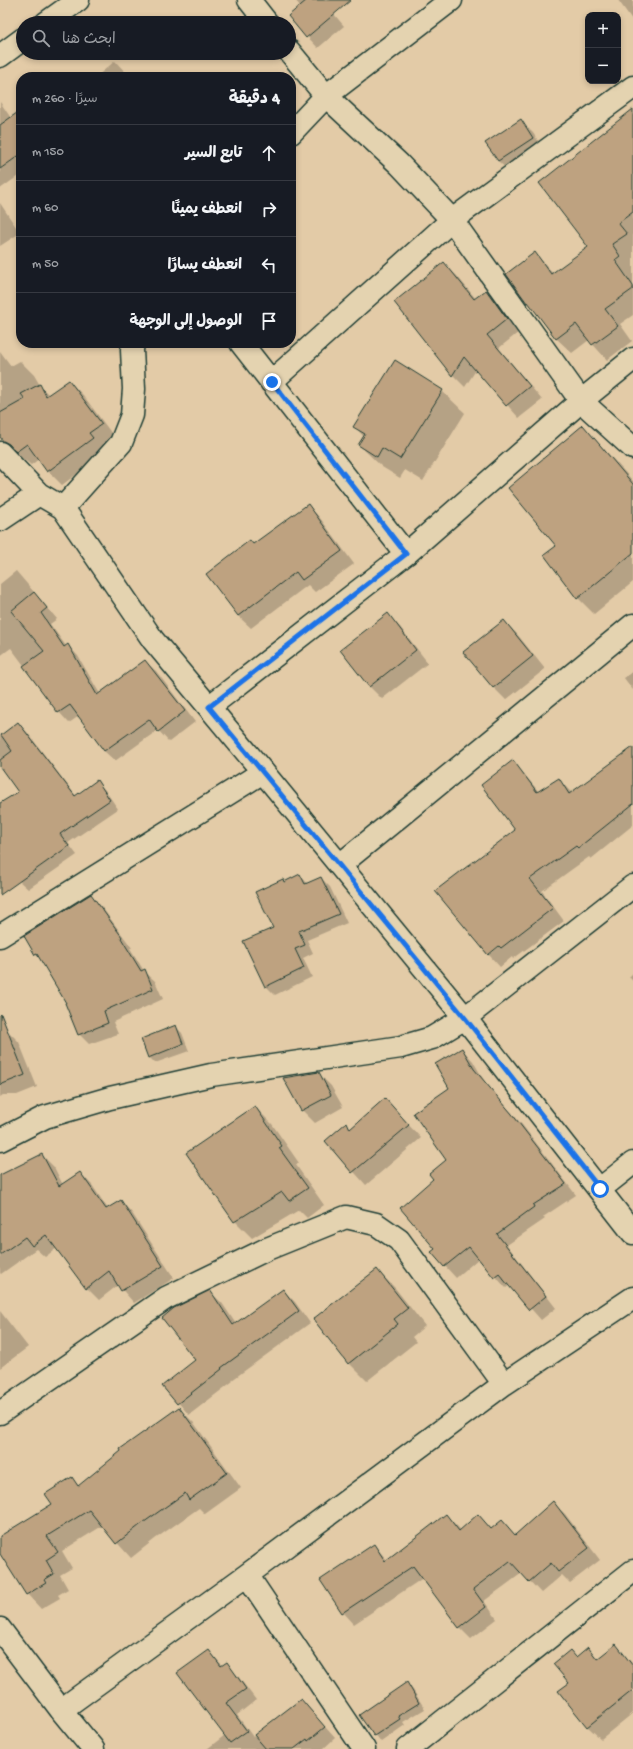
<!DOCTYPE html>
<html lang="ar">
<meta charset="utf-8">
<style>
:root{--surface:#171b24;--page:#20242c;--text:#f1f3f6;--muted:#9ea1a6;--line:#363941}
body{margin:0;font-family:"Gochi Hand","Playpen Sans Arabic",sans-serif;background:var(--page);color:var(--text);direction:rtl}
.controls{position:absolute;right:12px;top:12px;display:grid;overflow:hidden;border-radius:8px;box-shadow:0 2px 6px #0003}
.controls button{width:36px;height:36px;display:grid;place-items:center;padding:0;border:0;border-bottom:1px solid var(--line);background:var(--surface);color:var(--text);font:20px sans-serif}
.stop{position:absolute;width:12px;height:12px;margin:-9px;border:3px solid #1a73e8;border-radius:50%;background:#fff}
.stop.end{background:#1a73e8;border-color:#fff;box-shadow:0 1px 4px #0008}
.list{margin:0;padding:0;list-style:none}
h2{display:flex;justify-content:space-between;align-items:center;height:52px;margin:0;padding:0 16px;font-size:17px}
h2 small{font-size:13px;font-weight:400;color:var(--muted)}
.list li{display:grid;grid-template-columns:26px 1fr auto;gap:12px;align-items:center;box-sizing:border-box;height:56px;padding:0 16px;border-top:1px solid var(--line)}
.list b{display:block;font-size:15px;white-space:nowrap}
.list em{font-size:13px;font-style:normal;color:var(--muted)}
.icon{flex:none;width:22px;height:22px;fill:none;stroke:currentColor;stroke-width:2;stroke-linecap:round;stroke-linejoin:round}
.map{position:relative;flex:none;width:633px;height:1749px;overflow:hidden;direction:ltr}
.search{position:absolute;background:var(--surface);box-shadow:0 2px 6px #0003;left:16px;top:16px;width:280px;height:44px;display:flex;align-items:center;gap:10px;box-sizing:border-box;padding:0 14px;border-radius:22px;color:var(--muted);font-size:15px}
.panel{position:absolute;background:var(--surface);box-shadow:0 2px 6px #0003;left:16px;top:72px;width:280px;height:276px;border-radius:16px;direction:rtl}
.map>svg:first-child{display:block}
</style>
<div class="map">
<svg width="633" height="1749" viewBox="0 0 633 1749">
<rect width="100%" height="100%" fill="#e3cba7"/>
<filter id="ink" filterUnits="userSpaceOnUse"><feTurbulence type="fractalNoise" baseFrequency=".025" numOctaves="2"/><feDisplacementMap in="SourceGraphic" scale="8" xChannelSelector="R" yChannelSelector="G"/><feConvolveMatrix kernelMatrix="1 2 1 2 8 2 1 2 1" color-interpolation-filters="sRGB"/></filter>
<g filter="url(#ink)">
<!-- shadow -->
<path fill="#0003" d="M295,0H322L344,26L318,48L289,17L301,7Z
M618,0H633V21Z
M115,61L130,77H96Z
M0,102L11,118L21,111V174L0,189Z
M633,111V315L620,324L632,341L607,360L589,340L572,353L557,339L537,312L528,303L507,275L535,253L554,274L590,247Z
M520,120L533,133L545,151L511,173L498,161Z
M0,203L20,233L0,246Z
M444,263L457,276L476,299L486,291L499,304L519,332L499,348L542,400L519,418L476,370L465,387L453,375L395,302Z
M0,351L11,366L20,361L34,375L41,387L49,395L69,381L83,395L115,438L102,448L106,452L62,485L48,471L39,459L31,465L18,455L0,435Z
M442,391L465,413L423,481L405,470L400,478L382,467L359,445L364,437L355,427Z
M583,426L633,481V582L594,614L578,598L558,546Z
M308,505L320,518L354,564L315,592L308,585L251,628L238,616L207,574L253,544Z
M16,571L57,619L50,624L66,646L68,645L78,656L100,694L145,661L156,671L195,722L169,742L158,730L115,761L104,751L79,716L69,723L59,712L11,648L0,656V584Z
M388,615L400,627L428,663L382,699L369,686Z
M504,621L517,634L545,669L506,700L493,687Z
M633,671V690L624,678Z
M18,723L27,732L76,796L97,782L105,790L118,809L68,843L77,855L28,889L19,881L0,851V804L19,792L0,766V736Z
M633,750V825L591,859L589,857L542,891L564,921L513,959L512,957L500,967L489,955L503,943L516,830L512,762L524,774L539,792L559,780L572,793Z
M300,875L308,884L321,878L330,887L347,923L307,940L313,953L303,958L312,977L275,995L266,986L282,880L285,883Z
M90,895L101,906L132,948H130L144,971L155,981L163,999L113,1022L118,1034L89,1044L79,1034L67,1003L43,962L36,955Z
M633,973V981L629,977Z
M175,1026L182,1033L189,1051L155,1063L149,1057Z
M7,1030L19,1042L37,1087L17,1095H3L0,1097V1035Z
M462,1049L473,1061L485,1082L523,1126L576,1195L543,1217L545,1219L507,1245L556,1308L541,1320L510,1285L506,1288L479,1258L456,1278L445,1266L436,1249L435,1179L447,1160L451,1088Z
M318,1073L331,1086L343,1107L315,1123L302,1110L285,1078Z
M385,1100L421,1138L366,1185L326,1141L347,1124L352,1129Z
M255,1107L272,1124L299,1163L296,1165L324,1205L307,1218L299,1210L252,1238L235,1221Z
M42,1155L54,1167L63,1185L80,1173L92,1185L108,1209L121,1201L132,1213L174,1278L134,1303L118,1285L99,1300L87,1288L57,1248L45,1257L36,1249L1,1274L0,1273V1176Z
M377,1270L395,1288L425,1326L412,1337L416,1342L367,1381L349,1363Z
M283,1290L295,1302L310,1323L232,1380L233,1381L189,1415L164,1386L197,1360L210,1292L222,1303L236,1324Z
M0,1311L28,1347L0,1368Z
M179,1408L194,1423L241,1488L205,1514L199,1508L155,1539L131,1558L102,1526L62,1551L72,1568L60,1575L68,1589L58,1595L60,1598L41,1609L27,1594L0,1552V1538L53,1504L72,1479L79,1486Z
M553,1503L565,1514L600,1560L570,1583L562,1575L541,1593L522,1573L484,1601L497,1619L471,1639L459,1627L423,1578L354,1624L343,1612L374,1545L387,1560L446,1515L461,1530L478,1516L492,1529L501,1521L516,1536Z
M616,1646L633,1664V1713L601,1739L588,1727L560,1691L570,1683L576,1658L588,1649L599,1659Z
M209,1651L223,1666L226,1664L237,1675L256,1700L237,1715L253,1737L301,1700L335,1738L323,1749H207L225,1735Z
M407,1683L413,1690L425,1709L403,1722L405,1725L381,1742L361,1715Z"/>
<!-- building -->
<path fill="#bea280" stroke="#1f3d34" d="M307,0H351L306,38L288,16Z
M633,109V212L618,223L627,234L612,244L620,256L615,260L633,286V289L605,309L618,326L592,345L576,324L556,339L528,302L527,303L506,274L535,252L551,274L588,247L539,183Z
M21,110V154L0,169V125Z
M521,119L533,138L498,161L485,143Z
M444,262L474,299L486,290L507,319L487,335L530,386L506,406L464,357L452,376L394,302Z
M395,360L443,390L400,459L382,448L377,457L358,445L365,434L353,427Z
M69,380L102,424L89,433L93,438L47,472L27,444L16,452L9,444L3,441L0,437V413L25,399L21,394L40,384L46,396Z
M583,425L633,484V553L577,599L544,555L556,546L508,488Z
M308,504L342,551L302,580L296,572L238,616L206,574L250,540L253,544Z
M34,592L47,608L41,613L64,647L68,644L97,695L145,660L185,711L158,732L149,719L104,751L70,705L58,713L23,666L44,651L11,611Z
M388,613L416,650L369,687L340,650Z
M504,620L533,656L493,688L463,652Z
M18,722L75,796L97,780L110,800L60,834L69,846L0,895V803L18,792L0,767V760L12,751L1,735Z
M633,747V804L578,848L576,846L530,879L553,908L501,948L499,946L488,955L435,891L515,830L481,785L513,760L537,792L559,778L569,794Z
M300,874L305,884L321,877L339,914L299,931L305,945L295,949L304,968L265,987L243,941L273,928L255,892L283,879L284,882Z
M91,894L122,937L121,938L141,971L145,969L153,989L104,1011L108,1023L78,1035L65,1003H66L37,954L35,955L24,936Z
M1,1014L25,1075L0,1085V1015Z
M176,1025L183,1044L148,1058L141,1039Z
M462,1048L474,1069L512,1114L566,1184L533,1205L534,1207L497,1234L546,1296L529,1310L499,1274L494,1278L469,1247L444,1267L431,1252L435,1249L400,1208L433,1179L429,1174L446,1160L413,1113L449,1088L435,1064Z
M319,1072L331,1095L301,1111L283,1078Z
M385,1098L409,1125L352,1173L325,1141L347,1122L350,1129Z
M255,1106L282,1146L279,1148L308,1188L289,1201L282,1192L234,1222L186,1153Z
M42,1154L59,1186L80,1172L106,1209L121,1200L163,1266L121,1291L109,1271L86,1289L46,1235L32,1246L25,1237L0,1255V1175Z
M377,1269L408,1308L394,1319L398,1324L348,1364L313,1319Z
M283,1289L299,1311L221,1368L222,1369L177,1404L162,1386L195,1360L162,1318L174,1308L210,1290L233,1325Z
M179,1407L227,1473L189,1500L185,1493L140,1525L116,1544L89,1510L47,1536L58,1552L46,1560L54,1574L44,1580L46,1583L26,1595L0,1554V1536L52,1504L45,1494L72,1477L78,1486L121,1451L120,1449Z
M553,1501L589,1548L558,1572L551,1563L529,1582L510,1561L473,1589L486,1607L459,1628L413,1566L342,1613L320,1580L374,1544L385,1561L446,1514L459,1531L478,1514L491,1529L502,1520L515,1535Z
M616,1644L633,1666V1690L587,1727L558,1691L569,1683L553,1664L570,1650L576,1657L588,1647L597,1659Z
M209,1650L221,1666L227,1662L246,1689L226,1703L247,1731L230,1743L177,1673Z
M407,1682L419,1703L398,1716L400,1719L374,1736L359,1715Z
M301,1699L325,1727L308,1741L307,1739L294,1749H266L254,1735Z"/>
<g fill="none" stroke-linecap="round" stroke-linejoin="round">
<!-- minor casing -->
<g stroke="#1f3d34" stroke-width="25">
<path id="minor" d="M249,0L267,23
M46,23L78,0
M289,51L326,96L399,164L452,220L581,401L633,448
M0,56L23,39
M291,133L326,96L451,0
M241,343L406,554
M271,382L452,220L633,87
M0,453L39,494L63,508L153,640L263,772L465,1018L633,1233
M63,508L121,443L132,415L134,389L132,350L133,343
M0,520L39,494
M209,707L406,554L581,401L633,359
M340,865L633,625
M0,936L263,772
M0,1140L45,1117L110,1098L211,1075L401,1047L432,1038L465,1018L633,886
M600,1189L633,1163
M0,1413L166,1298L267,1249L346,1217L376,1224L399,1240L504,1384
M247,1575L364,1749
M0,1629L61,1710L93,1749
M61,1710L247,1575L504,1384L633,1298
M408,1749L633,1571"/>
</g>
<!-- minor -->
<use href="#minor" stroke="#e4d3b0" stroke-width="22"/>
</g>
</g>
<g fill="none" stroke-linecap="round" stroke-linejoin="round" filter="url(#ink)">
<!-- route -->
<path stroke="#1a73e8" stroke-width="5" d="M272,382L406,554L209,707L465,1018L600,1189"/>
</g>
</svg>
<div class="controls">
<button>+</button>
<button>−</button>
</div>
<div class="stop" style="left:600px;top:1189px"></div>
<div class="stop end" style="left:272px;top:382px"></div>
<div class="search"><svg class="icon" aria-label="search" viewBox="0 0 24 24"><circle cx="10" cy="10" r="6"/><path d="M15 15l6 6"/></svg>ابحث هنا</div>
<section class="panel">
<h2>4 دقيقة<small>سيرًا · 260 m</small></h2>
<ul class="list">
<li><svg class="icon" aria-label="ahead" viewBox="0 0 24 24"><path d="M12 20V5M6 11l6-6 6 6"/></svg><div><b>تابع السير</b></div><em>150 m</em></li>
<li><svg class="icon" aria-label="right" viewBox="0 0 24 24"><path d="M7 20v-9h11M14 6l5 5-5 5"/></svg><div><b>انعطف يمينًا</b></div><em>60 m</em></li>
<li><svg class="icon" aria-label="left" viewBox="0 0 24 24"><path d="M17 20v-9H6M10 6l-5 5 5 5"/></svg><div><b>انعطف يسارًا</b></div><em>50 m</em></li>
<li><svg class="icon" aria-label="arrive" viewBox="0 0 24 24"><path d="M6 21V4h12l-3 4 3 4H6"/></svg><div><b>الوصول إلى الوجهة</b></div></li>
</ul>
</section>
</div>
